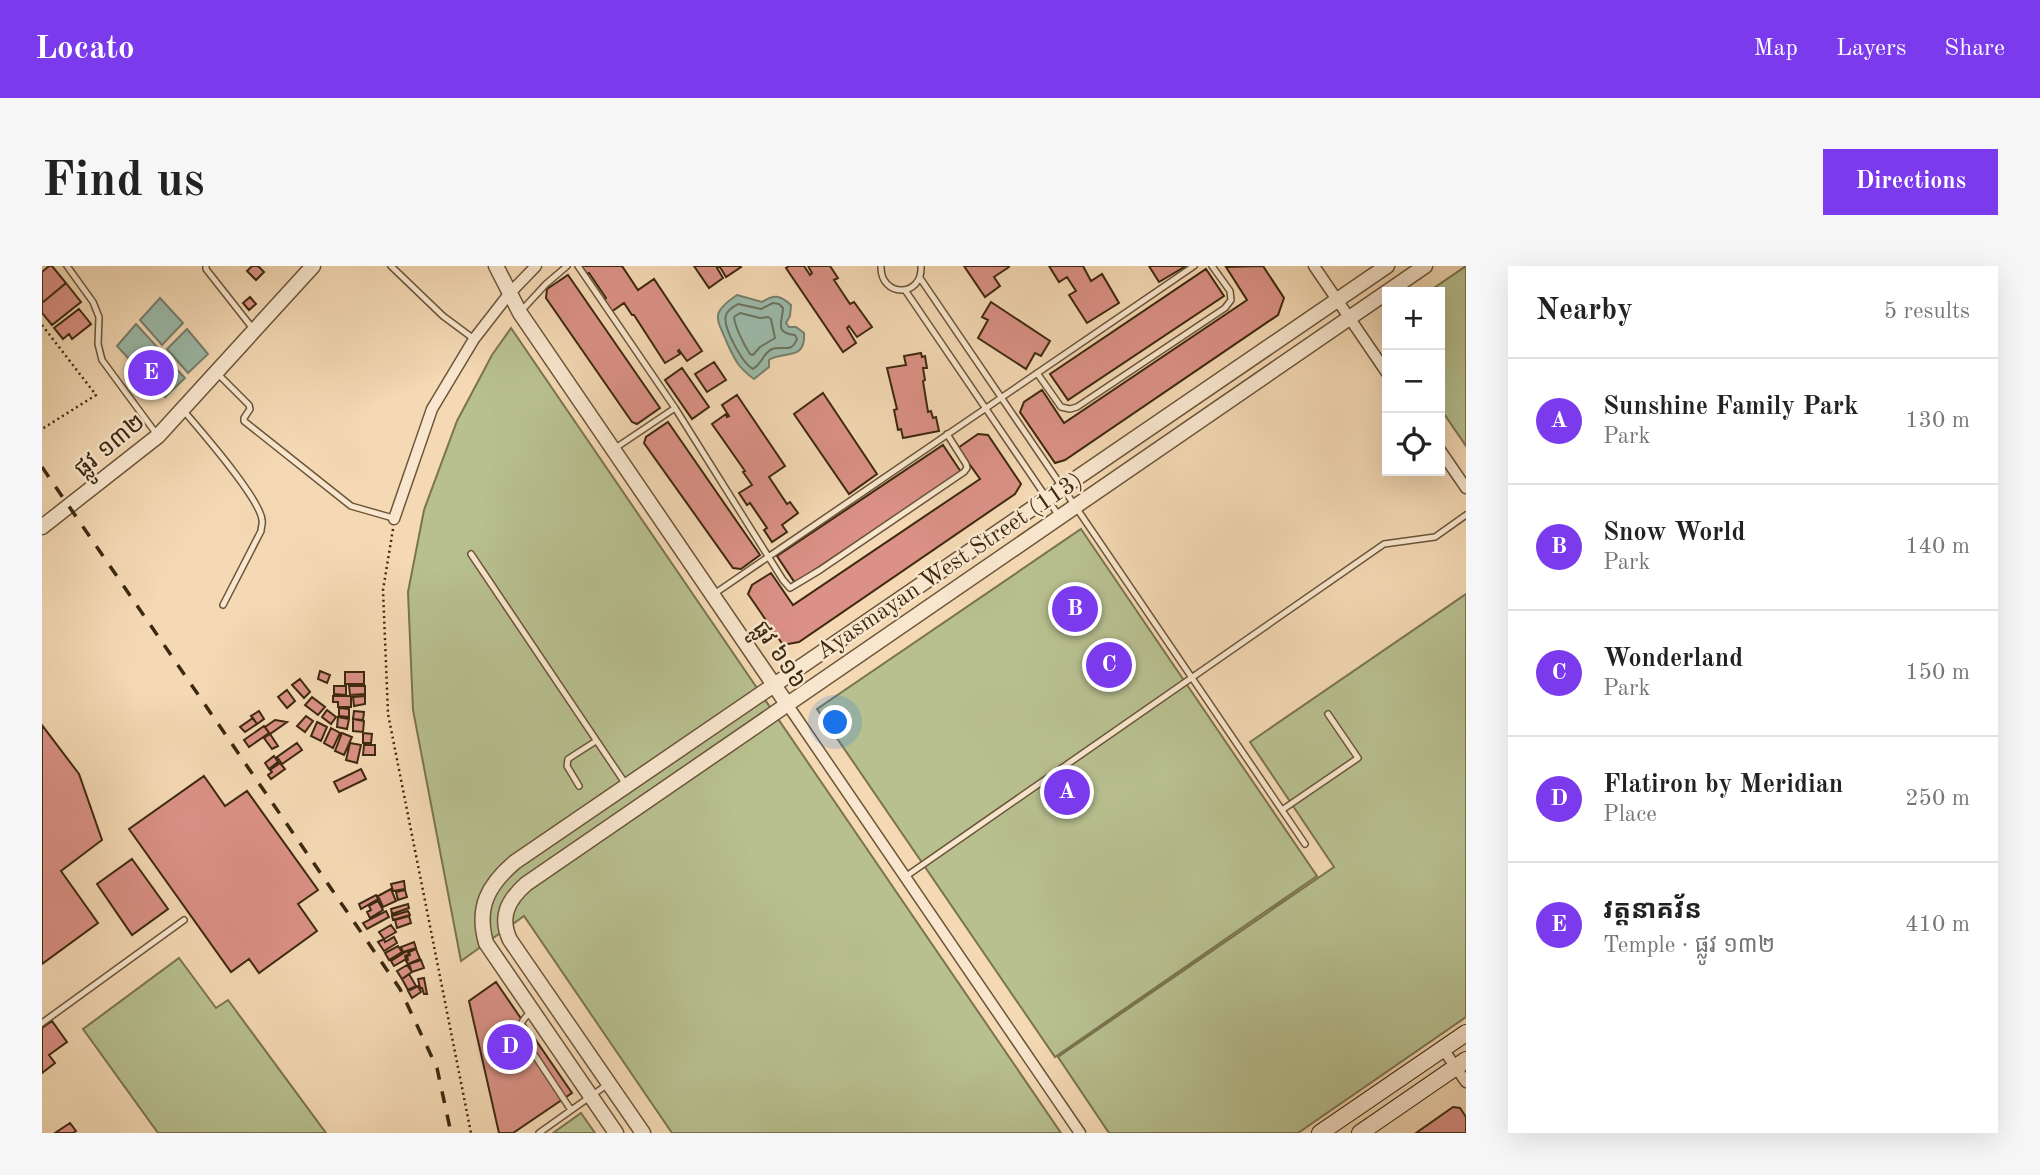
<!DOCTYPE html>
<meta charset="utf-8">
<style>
:root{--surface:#fff;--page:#f6f6f6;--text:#222;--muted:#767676;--line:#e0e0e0;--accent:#7c3aed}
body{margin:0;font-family:"Old Standard TT","Noto Sans Khmer",serif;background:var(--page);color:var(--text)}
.controls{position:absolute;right:21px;top:21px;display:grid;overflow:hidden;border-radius:0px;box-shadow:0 7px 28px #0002}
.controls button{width:63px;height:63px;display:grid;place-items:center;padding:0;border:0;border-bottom:2px solid var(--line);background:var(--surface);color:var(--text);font:35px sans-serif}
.you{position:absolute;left:794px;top:457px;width:24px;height:24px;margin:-18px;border:5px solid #fff;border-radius:50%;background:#1a73e8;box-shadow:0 0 0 10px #1a73e833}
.badge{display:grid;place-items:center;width:46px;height:46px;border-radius:50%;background:var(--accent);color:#fff;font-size:23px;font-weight:700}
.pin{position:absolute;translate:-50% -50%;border:4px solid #fff;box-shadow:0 2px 7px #0006}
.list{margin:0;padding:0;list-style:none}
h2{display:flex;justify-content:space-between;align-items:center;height:91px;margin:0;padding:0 28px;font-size:30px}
h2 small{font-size:23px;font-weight:400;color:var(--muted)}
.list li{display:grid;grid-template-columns:46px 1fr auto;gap:21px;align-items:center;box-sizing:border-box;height:126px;padding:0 28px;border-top:2px solid var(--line)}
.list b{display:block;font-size:26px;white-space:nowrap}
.list p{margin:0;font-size:23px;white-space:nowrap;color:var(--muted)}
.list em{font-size:23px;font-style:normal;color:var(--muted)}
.icon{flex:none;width:38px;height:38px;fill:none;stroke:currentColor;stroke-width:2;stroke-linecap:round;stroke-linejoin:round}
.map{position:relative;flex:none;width:1424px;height:867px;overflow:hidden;border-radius:0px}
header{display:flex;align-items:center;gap:42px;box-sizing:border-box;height:98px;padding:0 35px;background:var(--accent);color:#fff}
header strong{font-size:33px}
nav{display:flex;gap:38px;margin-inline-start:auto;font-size:24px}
.intro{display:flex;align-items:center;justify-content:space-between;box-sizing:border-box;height:168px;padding:0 42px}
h1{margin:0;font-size:49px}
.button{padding:18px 32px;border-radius:0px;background:var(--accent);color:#fff;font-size:24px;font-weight:700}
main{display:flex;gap:42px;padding:0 42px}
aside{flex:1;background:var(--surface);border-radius:0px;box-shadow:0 7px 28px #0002}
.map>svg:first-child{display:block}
</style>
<header>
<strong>Locato</strong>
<nav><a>Map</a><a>Layers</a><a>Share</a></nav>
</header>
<div class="intro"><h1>Find us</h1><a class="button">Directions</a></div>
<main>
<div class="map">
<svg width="1424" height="867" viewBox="0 0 1424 867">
<rect width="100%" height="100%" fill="#f4d9b4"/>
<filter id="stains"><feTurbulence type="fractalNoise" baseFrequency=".00286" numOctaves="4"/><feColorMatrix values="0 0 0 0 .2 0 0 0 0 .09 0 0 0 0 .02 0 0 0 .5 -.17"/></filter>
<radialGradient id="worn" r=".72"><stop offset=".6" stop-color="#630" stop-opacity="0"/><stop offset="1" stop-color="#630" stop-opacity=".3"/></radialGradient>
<!-- green -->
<path fill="#b8c090" stroke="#7a7450" stroke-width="2" d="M1424,0V180L1398,142V26H1386Z
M469,62L1019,867H630L482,650L419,695L371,444L366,326L382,244L415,155L450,89Z
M1039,263L1275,610L1013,791L775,443Z
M1424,328V751L1256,867H1067L1016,791L1292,601L1208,476Z
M137,692L174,742L186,734L284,867H116L41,763Z
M539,847L553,867H511Z"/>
<!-- water -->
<path fill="#9cbaaa" stroke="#76806c" stroke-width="2" d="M695,29L720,36C732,28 738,29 749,39L748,50L744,57L747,61H754L762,67C764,96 741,84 727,94V101L712,113C697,102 694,96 686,79C675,52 667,48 695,29Z
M118,32L141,57L120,79L98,54Z
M94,58L116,82L97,104L75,80Z
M145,63L166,88L146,107L125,83Z
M120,88L143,112L123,131L101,108Z"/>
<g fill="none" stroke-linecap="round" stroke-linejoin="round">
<!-- shore -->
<path stroke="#6c725c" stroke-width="2" d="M731,37L737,38L741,42C741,55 731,67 753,69L755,73C749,88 741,79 730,83C720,88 722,96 711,103C700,97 680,60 684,49C686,43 691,41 696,38L719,43Z
M698,47L718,52L726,51L729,53L733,72L718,81L711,89L708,88C702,79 693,61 692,51Z"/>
</g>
<!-- building -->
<path fill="#db9186" stroke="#3d290f" stroke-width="2" d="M7,0H10L24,17L0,37V6Z
M210,0H216L222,6L214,14L205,5Z
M539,0H580L596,24L612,13L660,85L645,95L637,84L636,85L638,88L623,97L592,49H590L582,37L569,46L561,34L564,32L547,7L545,8Z
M652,0H698L699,1L684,11L678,1L675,2L681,12L667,22Z
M747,0H762L768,9L770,7L766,0H788L796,12L792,14L808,38L812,36L830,61L815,71L807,60L805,62L814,77L801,86L744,2Z
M922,0H967V1L952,11L958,20L943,31Z
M1007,0H1041L1049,15L1060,8L1077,37L1045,57L1027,29L1034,25L1025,11L1017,16Z
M1107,0H1144L1117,16Z
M1221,0L1242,32L1236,49L1023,194L1013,197L978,146L982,136L1000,124L1022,157L1205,34L1184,1Z
M1164,3L1182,30L1026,134L1008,108Z
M526,9L618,142L595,158L590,156L504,32L505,23Z
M24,17L39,36L10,59L0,47V37Z
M208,31L214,38L207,44L201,37Z
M949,36L1008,75L999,90L993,87L984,103L936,72L946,54L940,51Z
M37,43L49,58L30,73L27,68L21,73L12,62Z
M879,87L880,91L883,90L885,102H881L883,114L881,115L886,146L889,145L891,152L894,151L897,165L861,172L859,163L856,164L852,144L855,143L845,102L864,99L862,90Z
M672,96L684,114L665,126L653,108Z
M640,102L667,141L650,153L623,114Z
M781,127L835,208L807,228L752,148Z
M695,129L743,200L727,211L745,238L748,236L756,247L740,259L745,266L730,276L722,264L725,262L708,237L705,239L697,227L710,219L701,206L703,205L670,158L684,148L685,151L687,150L680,139Z
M626,156L718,289L699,303L691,302L602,177L604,171Z
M936,168L946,169L979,218L973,228L757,376L741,379L706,328L710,319L729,307L751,339L938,213L916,182Z
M901,179L919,206L753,317L735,290Z
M278,405L288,409L285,417L276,413Z
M303,406H322V418H303Z
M258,413L268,426L262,432L250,419Z
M292,420H304V429L292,428Z
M307,420H323V428L308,429Z
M245,424L253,435L245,442L236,431Z
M291,430H309V441H296V436H291Z
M323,430V438L312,440L311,431Z
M270,431L283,441L276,449L263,439Z
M297,442L307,443V451L297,450Z
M285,444L294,451L289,458L280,451Z
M217,445L222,453L215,458L209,450Z
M312,445L322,446L321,454L311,453Z
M264,450L271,455L263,466L255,460Z
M296,451L307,453L305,463L295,461Z
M211,452L215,458L203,466L198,461Z
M311,453L322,455L321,466L311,465Z
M233,454L245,456L228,468L223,461Z
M275,456L285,461L279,475L269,470Z
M0,459L37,508L60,574L19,605L56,657L0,698Z
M222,460L227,467L207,481L202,474Z
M289,462L298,467L291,482L282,477Z
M300,467L310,471L302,489L293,485Z
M321,467L330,468L329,477H321Z
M228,468L236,480L230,483L222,472Z
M255,477L260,484L240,498L235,491Z
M308,477L319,479L315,497L304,494Z
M322,479H333V489H321Z
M232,490L236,496L227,503L223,497Z
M238,497L243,503L229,513L226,509L230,506L228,504Z
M319,503L324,513L297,526L292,516Z
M162,510L183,540L205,525L276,624L256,638L275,665L217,707L207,693L189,706L87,563Z
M90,593L126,643L90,669L55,618Z
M362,615L363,623L351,625L349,618Z
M349,623L354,635L341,641L336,630Z
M363,624L365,631L356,634L354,626Z
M334,629L336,633L319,643L317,638Z
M336,635L341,644L328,652L325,646L329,644L327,640Z
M366,638L367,642L350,648L349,643Z
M344,645L347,651L325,663L321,657Z
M366,645L368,649L351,654L350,650Z
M367,650L369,657L355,662L353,654Z
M349,659L354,666L342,673L337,666Z
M352,671L355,677L342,685L336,676L342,673L343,676Z
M372,676L374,682L361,686L359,681Z
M356,680L360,686L347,694L343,687Z
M374,683L378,693L366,698L364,695L366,694L365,690L368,689L367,686Z
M365,685L367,688L363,690L364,693L352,700L349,695Z
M379,694L382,702L370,706L367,698Z
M365,699L370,706L360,713L355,705Z
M367,708L374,720L366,724L360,713Z
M382,712L385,728H382L380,722H378L376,713Z
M454,716L530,827L471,867H457L427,735Z
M376,720L379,726L370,732L366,725Z
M10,755L25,776L7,789L13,797L0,807V762Z
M1411,841L1418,842L1424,851V867H1374Z
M28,857L34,865L31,867H13Z"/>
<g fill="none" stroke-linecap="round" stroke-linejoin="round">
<!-- service casing -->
<g stroke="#6b5538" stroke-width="8">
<path id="service" d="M25,0L51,36L57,51L56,78L60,94L116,170
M164,0V3L212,64
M349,0L401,50L432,73
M536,0L633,142L741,314L748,322L778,304L922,206L925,202L924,198L905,168
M839,0C838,32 881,32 879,0
M878,12L1263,578
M863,24L1017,250
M480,44L504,18L525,0
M995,107L1019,141L1028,143L1035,141L1183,42L1189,34L1188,25L1170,0
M176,108L207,139L208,143L202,152V155L309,240L351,252
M141,144C157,163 218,232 220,254C221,258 219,261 219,265L181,339
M572,183L633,142
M429,288L583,517
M672,328L1152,0
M537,520L525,500L526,493L554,475
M1240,544L1316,492L1286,448
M863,611L1342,278L1393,271L1424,249
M490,745C482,752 478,756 478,767L529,844
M0,757L142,654
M497,867L566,818"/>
</g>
<!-- minor casing -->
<g stroke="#6b5538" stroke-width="13">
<path id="minor" d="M1272,0L1345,107
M1398,184L1424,222
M352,253L390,143L432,73L467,28L494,0
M745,438L1038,867
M1401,783L1424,816"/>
</g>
<!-- tertiary casing -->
<g stroke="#6b5538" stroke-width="17">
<path id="tertiary" d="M454,0L478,47L745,438
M0,261L116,170L271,0
M574,867L444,677C434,641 446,619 473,596L1345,0
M601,867L468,674C457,651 466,634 484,618L1383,0"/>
</g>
<!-- secondary casing -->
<g stroke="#3d290f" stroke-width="18">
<path id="secondary" d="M1278,867L1424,767
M1318,867L1424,794"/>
</g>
<!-- path -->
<path stroke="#3d290f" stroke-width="2.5" stroke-dasharray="2 3.5" stroke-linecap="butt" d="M0,59L54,129L0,163
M351,263L341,324L346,448L429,867"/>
<!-- service -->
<use href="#service" stroke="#f8e6ce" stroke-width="5"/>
<!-- minor -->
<use href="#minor" stroke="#f8e6ce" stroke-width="10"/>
<!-- tertiary -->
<use href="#tertiary" stroke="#f8e6ce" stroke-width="14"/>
<!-- secondary -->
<use href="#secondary" stroke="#f8e6ce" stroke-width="16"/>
<!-- rail -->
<path stroke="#3d290f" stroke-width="3.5" stroke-dasharray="12 12" stroke-linecap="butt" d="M0,201L358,723L395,802L409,867"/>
</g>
<g text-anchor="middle" stroke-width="5" stroke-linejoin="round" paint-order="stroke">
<!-- street labels -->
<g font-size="24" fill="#3d290f" stroke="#f8e6ce">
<text transform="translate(67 179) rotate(-40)" y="8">ផ្លូវ ១៣២</text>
<text transform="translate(907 299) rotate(-34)" y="8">Ayasmayan West Street (113)</text>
<text transform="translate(738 388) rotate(56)" y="8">ផ្លូវ ៦១៦</text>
</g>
</g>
<rect width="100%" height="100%" filter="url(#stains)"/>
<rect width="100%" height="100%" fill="url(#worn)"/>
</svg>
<div class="controls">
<button>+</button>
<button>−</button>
<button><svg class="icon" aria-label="locate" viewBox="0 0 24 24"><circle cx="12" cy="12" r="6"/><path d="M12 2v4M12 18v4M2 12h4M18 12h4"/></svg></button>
</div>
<div class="you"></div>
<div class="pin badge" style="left:1025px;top:526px">A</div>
<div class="pin badge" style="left:1033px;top:343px">B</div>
<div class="pin badge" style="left:1067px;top:399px">C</div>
<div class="pin badge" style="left:468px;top:781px">D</div>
<div class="pin badge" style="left:109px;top:107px">E</div>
</div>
<aside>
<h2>Nearby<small>5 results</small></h2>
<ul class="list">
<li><span class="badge">A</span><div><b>Sunshine Family Park</b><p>Park</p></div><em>130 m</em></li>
<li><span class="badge">B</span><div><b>Snow World</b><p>Park</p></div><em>140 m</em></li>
<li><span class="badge">C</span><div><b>Wonderland</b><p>Park</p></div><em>150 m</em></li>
<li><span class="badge">D</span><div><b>Flatiron by Meridian</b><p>Place</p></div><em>250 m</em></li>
<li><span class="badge">E</span><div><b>វត្តនាគវ័ន</b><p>Temple · ផ្លូវ ១៣២</p></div><em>410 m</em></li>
</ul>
</aside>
</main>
